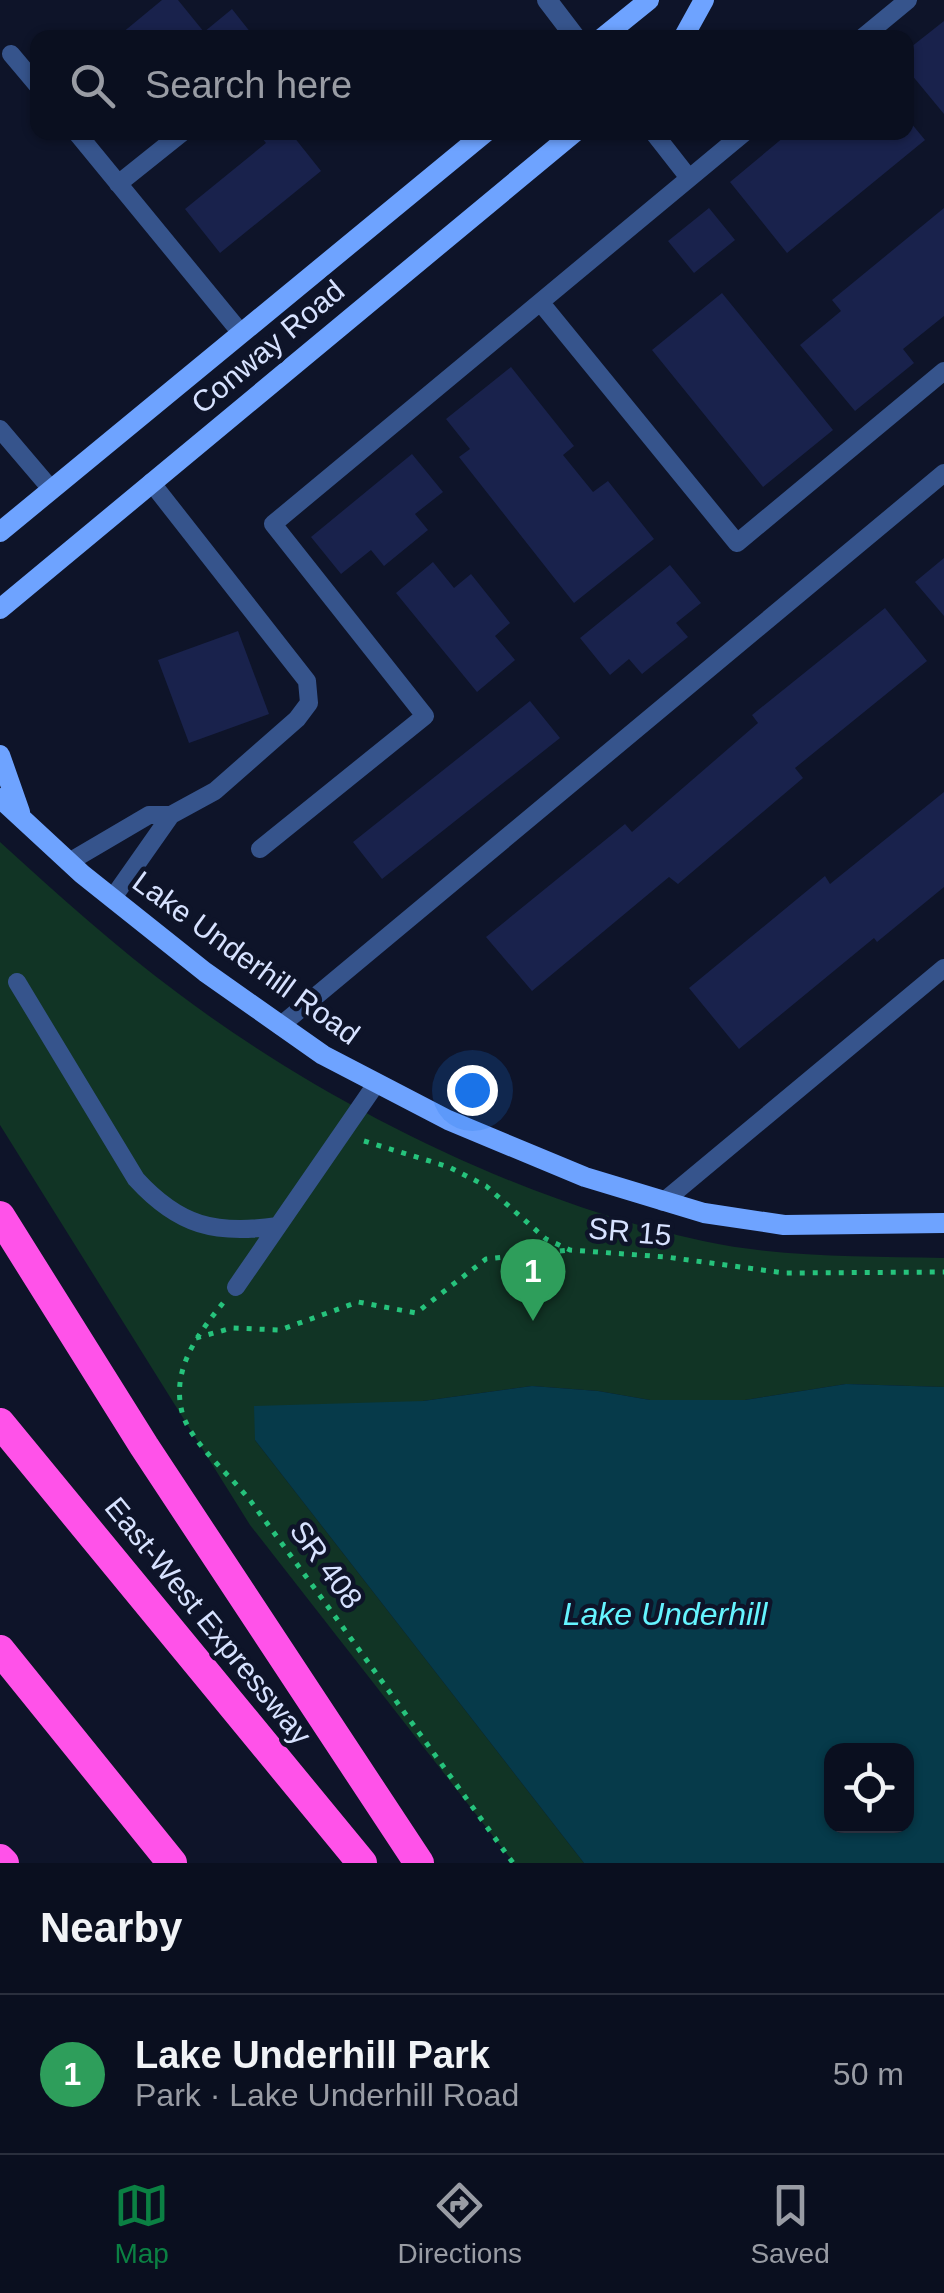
<!DOCTYPE html>
<meta charset="utf-8">
<style>
:root{--surface:#0a0f1f;--page:#131828;--text:#f1f3f6;--muted:#999ca4;--line:#2a2f3d;--accent:#0b8043}
body{margin:0;font-family:Helvetica,sans-serif;background:var(--page);color:var(--text)}
.controls{position:absolute;right:30px;bottom:30px;display:grid;overflow:hidden;border-radius:20px;box-shadow:0 2px 8px #0004}
.controls button{width:90px;height:90px;display:grid;place-items:center;padding:0;border:0;border-bottom:2px solid var(--line);background:var(--surface);color:var(--text);font:50px sans-serif}
.you{position:absolute;left:472px;top:1090px;width:35px;height:35px;margin:-25px;border:8px solid #fff;border-radius:50%;background:#1a73e8;box-shadow:0 0 0 15px #1a73e833}
.badge{display:grid;place-items:center;width:65px;height:65px;border-radius:50%;background:var(--accent);color:#fff;font-size:32px;font-weight:700}
.pin{position:absolute;translate:-50% -82px;filter:drop-shadow(0 2px 5px #0008)}
.pin::after{content:'';position:absolute;top:52px;width:35px;height:30px;background:inherit;clip-path:polygon(0 0,100% 0,50% 100%)}
.list{margin:0;padding:0;list-style:none}
h2{display:flex;justify-content:space-between;align-items:center;height:130px;margin:0;padding:0 40px;font-size:42px}
h2 small{font-size:32px;font-weight:400;color:var(--muted)}
.list li{display:grid;grid-template-columns:65px 1fr auto;gap:30px;align-items:center;box-sizing:border-box;height:160px;padding:0 40px;border-top:2px solid var(--line)}
.list b{display:block;font-size:38px;white-space:nowrap}
.list p{margin:0;font-size:32px;white-space:nowrap;color:var(--muted)}
.list em{font-size:32px;font-style:normal;color:var(--muted)}
.icon{flex:none;width:55px;height:55px;fill:none;stroke:currentColor;stroke-width:2;stroke-linecap:round;stroke-linejoin:round}
.map{position:relative;flex:none;width:944px;height:1863px;overflow:hidden}
.search{position:absolute;background:var(--surface);box-shadow:0 2px 8px #0004;left:30px;right:30px;top:30px;height:110px;display:flex;align-items:center;gap:25px;box-sizing:border-box;padding:0 35px;border-radius:20px;color:var(--muted);font-size:38px}
.sheet{height:290px;background:var(--surface)}
nav{display:flex;justify-content:space-around;align-items:center;box-sizing:border-box;height:140px;border-top:2px solid var(--line);background:var(--surface);font-size:28px;color:var(--muted)}
nav a{display:grid;justify-items:center;gap:5px}
nav .on{color:var(--accent)}
.map>svg:first-child{display:block}
</style>
<div class="map">
<svg width="944" height="1863" viewBox="0 0 944 1863">
<rect width="100%" height="100%" fill="#0e1429"/>
<!-- green -->
<path fill="#113425" d="M0,842C58,895 116,947 179,994C325,1104 523,1203 703,1241C782,1258 864,1256 944,1258V1387L846,1384L745,1400H650L598,1391L532,1386L423,1401L255,1440L584,1863H514L250,1525L0,1125Z"/>
<!-- water -->
<path fill="#063a4a" fill-rule="evenodd" d="M846,1384L944,1387V1863H584L255,1440L254,1406L423,1401L532,1386L598,1391L650,1400H745ZM832,1750H906V1826H832Z"/>
<!-- building -->
<path fill="#19224c" d="M162,0H178L204,32L232,9L255,38H116Z
M944,21V114L906,68V51Z
M906,117L925,140L787,253L730,182L790,132H906Z
M257,132H290L321,171L220,253L185,209L266,143Z
M709,208L735,240L694,273L668,241Z
M944,208V316L903,349L914,363L855,411L800,345L841,311L832,300Z
M722,293L833,430L763,487L652,350Z
M511,367L574,446L563,455L593,492L608,481L654,539L574,603L459,457L470,449L446,419Z
M412,454L443,492L415,514L428,530L384,566L371,550L341,574L311,537Z
M944,558V616L915,582Z
M433,562L454,588L471,574L510,623L495,636L515,660L477,692L396,593Z
M670,565L701,603L676,623L688,637L642,674L629,659L610,675L580,638Z
M885,608L927,661L795,768L803,778L678,884L669,877L532,991L486,937L625,824L632,832L758,723L752,715Z
M238,631L269,714L189,743L158,660Z
M530,701L560,738L382,879L353,842Z
M944,792V887L877,942L874,938L739,1049L689,988L825,876L830,884Z"/>
<g fill="none" stroke-linecap="round" stroke-linejoin="round">
<!-- path -->
<path stroke="#26c37c" stroke-width="5" stroke-dasharray="5 8" stroke-linecap="butt" d="M364,1141L449,1167L486,1186L546,1239L570,1250L666,1257L785,1273L944,1272
M223,1303C198,1334 171,1369 182,1412C190,1443 233,1477 252,1503C340,1622 426,1743 513,1863
M196,1338L232,1328L280,1330L358,1302L416,1313L486,1259L569,1250"/>
<!-- service -->
<path stroke="#36548c" stroke-width="18" d="M862,38L908,0
M11,54L38,86
M76,132L241,333
M653,132L689,178
M118,184L183,132
M541,303L737,543L944,371
M0,429L51,489
M260,849L425,716L273,524L745,132
M69,862L149,815H171L215,791L297,719L309,703L307,681L151,482
M112,899L171,815
M17,982L136,1179C179,1226 215,1235 278,1226
M280,1026L944,473
M663,1202L944,968
M236,1287L376,1084"/>
<!-- minor -->
<path stroke="#36548c" stroke-width="20" d="M547,0L576,38"/>
<!-- secondary -->
<path stroke="#6ea3ff" stroke-width="20" d="M602,38L649,0
M683,38L704,0
M0,532L486,132
M0,609L575,132
M0,755L20,812
M0,798L82,874L205,972L323,1055L448,1120L585,1177L704,1213L784,1225L944,1223"/>
<!-- motorway -->
<path stroke="#ff52e9" stroke-width="30" d="M0,1216L144,1446L419,1863
M0,1423L362,1863
M0,1650L172,1863
M0,1859L4,1863"/>
</g>
<g text-anchor="middle" stroke-width="9" stroke-linejoin="round" paint-order="stroke">
<!-- street labels -->
<g font-size="30" fill="#d7e2ff" stroke="#0e1429">
<text transform="translate(268 347) rotate(-40)" y="10">Conway Road</text>
<text transform="translate(246 958) rotate(36)" y="10">Lake Underhill Road</text>
<text transform="translate(630 1232) rotate(5)" y="10">SR 15</text>
<text transform="translate(326 1565) rotate(54)" y="10">SR 408</text>
<text transform="translate(208 1621) rotate(51)" y="10">East-West Expressway</text>
</g>
<!-- water labels -->
<g font-size="32" font-style="italic" fill="#65f4ff" stroke="#0e1429">
<text x="665" y="1625">Lake Underhill</text>
</g>
</g>
</svg>
<div class="controls">
<button><svg class="icon" aria-label="locate" viewBox="0 0 24 24"><circle cx="12" cy="12" r="6"/><path d="M12 2v4M12 18v4M2 12h4M18 12h4"/></svg></button>
</div>
<div class="you"></div>
<div class="pin badge" style="left:533px;top:1321px;background:#2e9e5b">1</div>
<div class="search"><svg class="icon" aria-label="search" viewBox="0 0 24 24"><circle cx="10" cy="10" r="6"/><path d="M15 15l6 6"/></svg>Search here</div>
</div>
<section class="sheet">
<h2>Nearby<small></small></h2>
<ul class="list">
<li><span class="badge" style="background:#2e9e5b">1</span><div><b>Lake Underhill Park</b><p>Park · Lake Underhill Road</p></div><em>50 m</em></li>
</ul>
</section>
<nav>
<a class="on"><svg class="icon" aria-label="map" viewBox="0 0 24 24"><path d="M3 6l6-2 6 2 6-2v14l-6 2-6-2-6 2zM9 4v14M15 6v14"/></svg>Map</a>
<a><svg class="icon" aria-label="directions" viewBox="0 0 24 24"><path d="M12 3l9 9-9 9-9-9zM9 14v-3h6M13 9l2 2-2 2"/></svg>Directions</a>
<a><svg class="icon" aria-label="saved" viewBox="0 0 24 24"><path d="M7 4h10v16l-5-4-5 4z"/></svg>Saved</a>
</nav>
